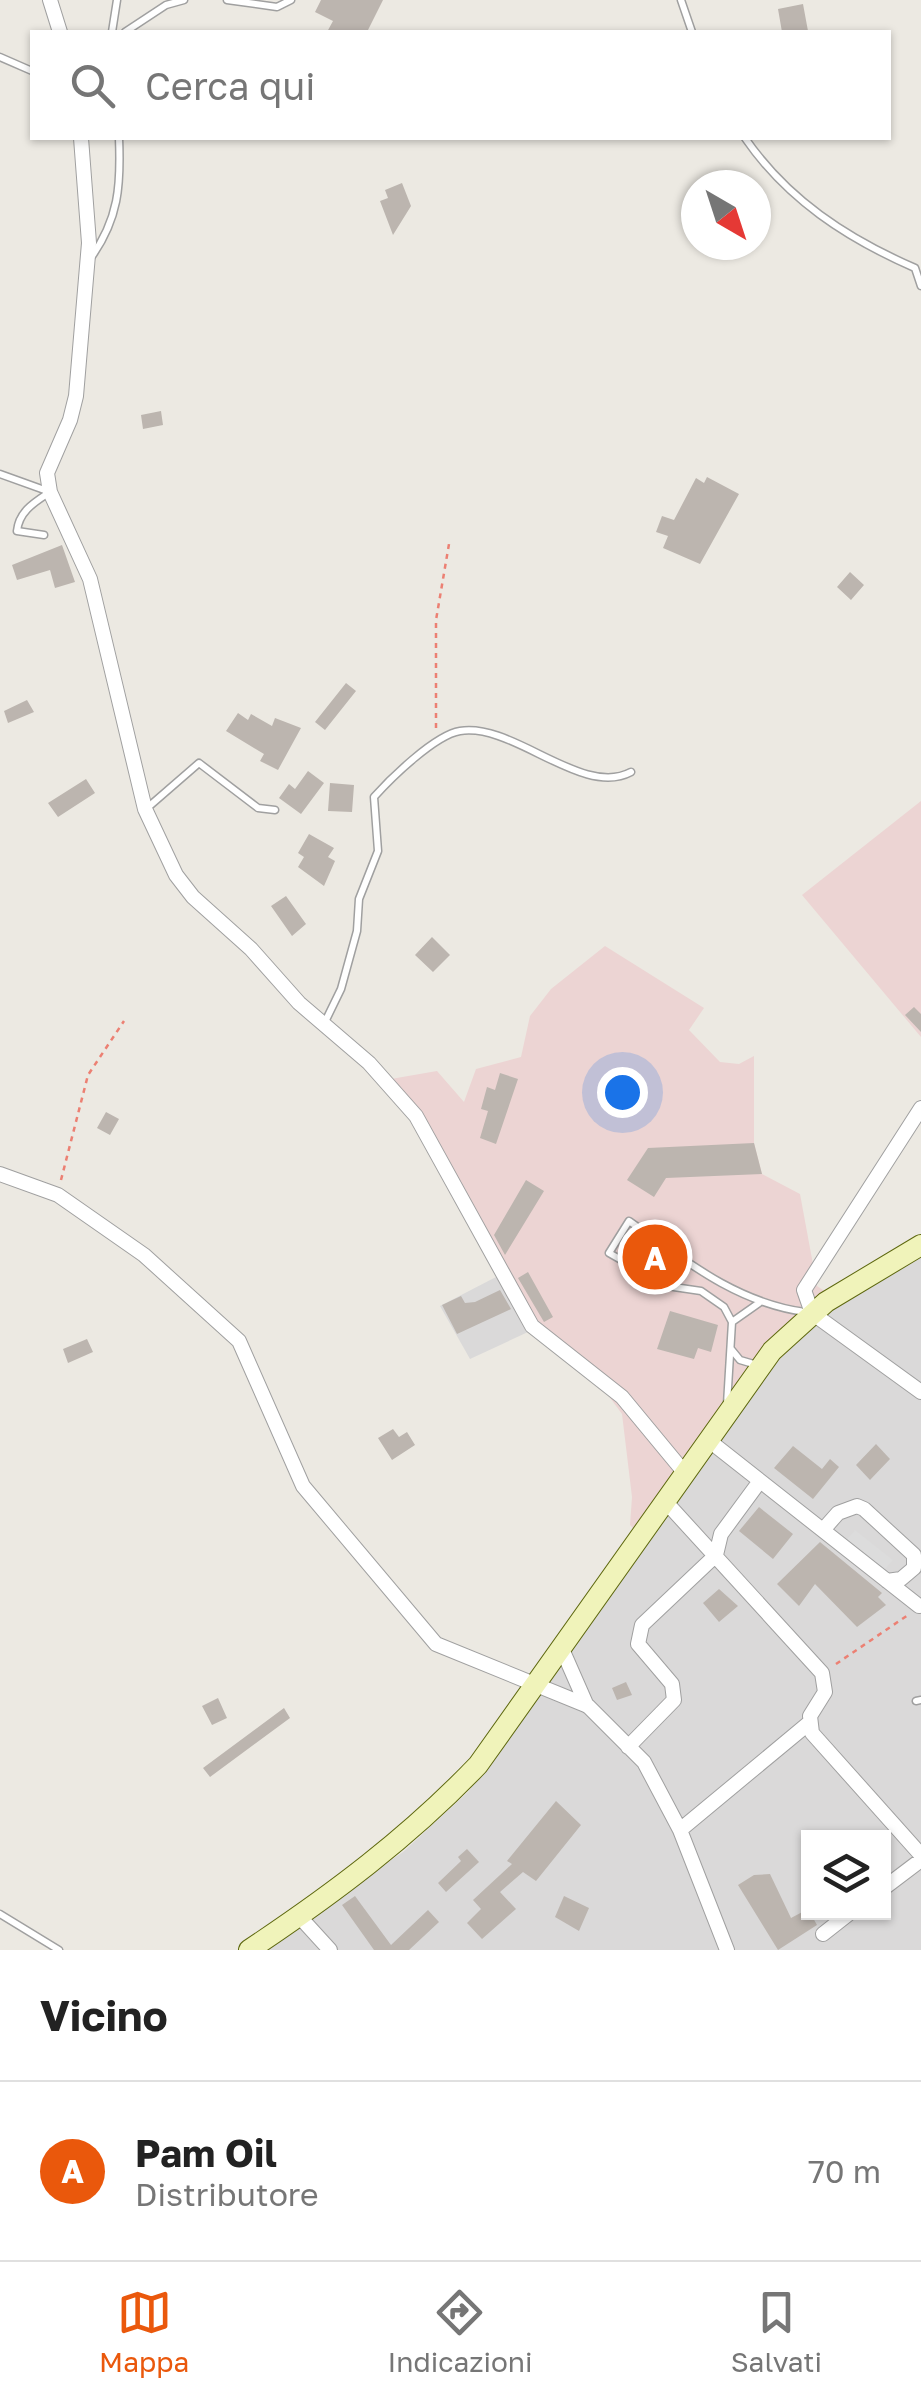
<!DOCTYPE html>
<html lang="it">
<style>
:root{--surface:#fff;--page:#f2f2f2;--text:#222;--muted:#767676;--line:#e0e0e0;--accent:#ea580c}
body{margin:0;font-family:"Golos Text",sans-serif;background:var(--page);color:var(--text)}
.controls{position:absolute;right:30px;bottom:30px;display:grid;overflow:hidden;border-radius:0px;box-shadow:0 2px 8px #0004}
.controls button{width:90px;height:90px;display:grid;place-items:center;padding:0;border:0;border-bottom:2px solid var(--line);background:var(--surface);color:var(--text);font:50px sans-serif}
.compass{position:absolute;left:681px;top:170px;width:90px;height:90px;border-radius:50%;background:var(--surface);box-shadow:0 2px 8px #0004;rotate:141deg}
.you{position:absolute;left:622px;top:1092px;width:35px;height:35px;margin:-25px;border:8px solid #fff;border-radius:50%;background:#1a73e8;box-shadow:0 0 0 15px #1a73e833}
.badge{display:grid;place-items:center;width:65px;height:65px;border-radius:50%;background:var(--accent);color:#fff;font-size:32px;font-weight:700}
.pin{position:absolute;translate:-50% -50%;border:5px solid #fff;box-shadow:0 2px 10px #0006}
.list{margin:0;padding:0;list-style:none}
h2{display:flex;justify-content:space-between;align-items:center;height:130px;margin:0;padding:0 40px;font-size:42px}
h2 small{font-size:32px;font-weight:400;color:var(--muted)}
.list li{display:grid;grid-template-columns:65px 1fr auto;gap:30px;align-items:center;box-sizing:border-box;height:180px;padding:0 40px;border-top:2px solid var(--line)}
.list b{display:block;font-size:38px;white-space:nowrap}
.list p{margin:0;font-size:32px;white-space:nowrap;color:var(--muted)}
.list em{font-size:32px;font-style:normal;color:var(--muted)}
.icon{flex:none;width:55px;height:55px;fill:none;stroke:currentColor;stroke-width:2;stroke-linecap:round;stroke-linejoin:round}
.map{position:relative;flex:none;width:921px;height:1950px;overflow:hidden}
.search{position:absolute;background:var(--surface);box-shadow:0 2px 8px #0004;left:30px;right:30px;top:30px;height:110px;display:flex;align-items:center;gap:25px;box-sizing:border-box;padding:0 35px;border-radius:0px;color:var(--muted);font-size:38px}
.sheet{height:310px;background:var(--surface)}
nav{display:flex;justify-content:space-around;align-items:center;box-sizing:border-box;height:140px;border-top:2px solid var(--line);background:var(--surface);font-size:28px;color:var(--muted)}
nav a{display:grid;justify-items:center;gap:5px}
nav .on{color:var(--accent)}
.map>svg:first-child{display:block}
</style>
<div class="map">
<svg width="921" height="1950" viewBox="0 0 921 1950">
<rect width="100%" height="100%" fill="#ece9e2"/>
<!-- residential -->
<path fill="#dad9d9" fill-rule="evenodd" d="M921,1256V1950H258L403,1852L468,1792L772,1366L841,1302ZM808,1838H884V1912H808Z
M496,1277L528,1332L470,1359L440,1306Z"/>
<!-- commercial -->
<path fill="#ecd4d3" d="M921,801V1037L802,895Z
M605,946L704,1008L689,1030L720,1062L739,1064L754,1056V1143L762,1174L800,1194L817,1286L841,1302L772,1366L647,1543L630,1525L632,1497L622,1414L605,1391L528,1332L391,1079L437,1071L464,1102L476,1069L521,1057L530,1016L551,989Z"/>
<!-- parking -->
<path fill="#dcdcdc" d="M855,1530L893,1560L880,1575L842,1545Z"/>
<!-- building -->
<path fill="#bcb5af" d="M321,0H383L367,32H327L333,21L315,12Z
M803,4L808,31L782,32L778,9Z
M402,183L411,206L393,235L380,201L388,198L385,190Z
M161,411L163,425L143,429L141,415Z
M707,477L739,494L700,564L663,548L668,536L656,532L662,516L674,520L696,478L704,483Z
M62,545L75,582L55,588L50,570L17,580L12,565Z
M850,572L864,585L851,600L837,587Z
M346,683L356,691L325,730L315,722Z
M27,700L34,712L8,723L4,711Z
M238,713L248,720L251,714L272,726L275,718L301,728L278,770L260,761L264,754L226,731Z
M308,771L324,783L301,814L279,798L289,784L295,789Z
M86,779L95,793L58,817L48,803Z
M330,783L354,785L352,812L328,811Z
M309,834L334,848L328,857L335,861L324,886L298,867L304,857L298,853Z
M286,896L306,924L292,936L271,906Z
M432,937L450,955L433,972L415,955Z
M914,1007L921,1014V1032L905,1015Z
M500,1073L518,1079L496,1144L480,1138L488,1111L481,1109L487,1087L495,1090Z
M106,1112L119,1119L110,1135L97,1128Z
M754,1143L762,1174L666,1178L654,1197L627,1180L648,1148Z
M526,1180L544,1191L505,1255L494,1235Z
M631,1231L680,1265L672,1277L622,1245Z
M528,1272L553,1317L544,1322L518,1278Z
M500,1290L511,1309L457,1334L442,1305L461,1296L465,1303L475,1302Z
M670,1311L718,1325L711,1352L698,1348L694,1359L657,1349Z
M87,1339L93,1352L68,1363L63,1349Z
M393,1429L399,1437L407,1432L415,1445L392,1460L378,1438Z
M876,1444L890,1459L870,1480L856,1465Z
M793,1446L822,1469L830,1459L839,1467L813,1499L774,1468Z
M759,1507L793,1534L773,1559L739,1531Z
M820,1542L882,1593L878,1597L886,1605L857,1627L815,1584L799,1606L777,1584Z
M719,1589L738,1606L719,1622L703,1603Z
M626,1682L632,1695L617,1700L612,1688Z
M218,1698L227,1718L212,1725L202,1706Z
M284,1708L290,1718L210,1777L203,1768Z
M556,1801L581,1825L536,1881L523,1872L500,1892L516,1909L482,1939L467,1923L481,1909L473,1900L512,1864L507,1861Z
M467,1849L479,1862L446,1892L438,1883L461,1861L458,1857Z
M770,1874L791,1918L808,1909L817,1925L778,1950L738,1885L754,1875Z
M355,1896L391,1945L428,1910L439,1922L409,1950H374L342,1905Z
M564,1896L589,1908L579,1931L555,1917Z"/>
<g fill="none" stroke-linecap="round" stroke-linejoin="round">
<!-- lane casing -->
<g stroke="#a0a0a0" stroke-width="9">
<path id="lane" d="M227,0L277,7L291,0
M681,0L692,32
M112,32L117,0
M125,32L166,5L184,0
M0,57L32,71
M745,138C787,199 846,238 915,268L921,286
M90,259C119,219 121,185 119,138
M0,474L50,492C35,502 19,511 17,531L44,535
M146,809L199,763L258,808L275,810
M324,1024L341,989L357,931L359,899L378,851L374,797C391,778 435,735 460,731C513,722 582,798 631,772
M732,1322L759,1303
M731,1349L740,1360L757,1365
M727,1404L732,1322L724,1307L701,1291L667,1286L609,1253L629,1221C684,1260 737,1303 805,1312
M916,1701L921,1700
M0,1914L59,1950"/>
</g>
<!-- street casing -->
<g stroke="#a0a0a0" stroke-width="16">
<path id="street" d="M50,0L60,32
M81,138L89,243L76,396L70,420L47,473L50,492L90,579L145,809L176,875L193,897L251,949L299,1003L369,1063L416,1116L532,1326L622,1397L684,1472
M921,1108L804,1290L812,1313L921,1392
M0,1174L58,1195L144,1255L239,1341L303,1486L436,1644L588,1706L644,1762L680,1830L727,1950
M707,1439L919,1606
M664,1500L822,1673L825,1692L810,1716L812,1733L921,1855
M823,1530L838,1513L857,1506L864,1509L914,1555V1568L901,1579L887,1581
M562,1649L587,1706
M628,1747L674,1700L672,1684L638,1644L642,1625L716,1555L721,1534L760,1481
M680,1830L809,1723
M884,1888L921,1860
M299,1916L330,1950
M823,1934L851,1912"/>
</g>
<!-- secondary casing -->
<g stroke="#5d670e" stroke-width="22">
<path id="secondary" d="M249,1950C333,1894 408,1838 478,1765L772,1351L826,1302L921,1245"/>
</g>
<!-- path -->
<path stroke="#ec8073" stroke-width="2.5" stroke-dasharray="5 5" stroke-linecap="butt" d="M436,728V620L449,544
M61,1180L88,1075L124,1021
M836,1664L908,1615"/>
<!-- lane -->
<use href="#lane" stroke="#fff" stroke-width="6"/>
<!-- street -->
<use href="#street" stroke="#fff" stroke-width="14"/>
<!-- secondary -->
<use href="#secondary" stroke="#f0f3ba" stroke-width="20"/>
</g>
</svg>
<div class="controls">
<button><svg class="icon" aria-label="layers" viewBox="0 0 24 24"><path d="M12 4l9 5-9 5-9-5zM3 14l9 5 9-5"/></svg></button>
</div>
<svg class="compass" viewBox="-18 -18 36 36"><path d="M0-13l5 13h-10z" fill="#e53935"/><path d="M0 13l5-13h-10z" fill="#767676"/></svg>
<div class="you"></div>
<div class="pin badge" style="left:655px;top:1257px">A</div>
<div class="search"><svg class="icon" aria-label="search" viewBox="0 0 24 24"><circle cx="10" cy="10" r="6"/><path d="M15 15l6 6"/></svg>Cerca qui</div>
</div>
<section class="sheet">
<h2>Vicino<small></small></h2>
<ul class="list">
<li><span class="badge">A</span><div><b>Pam Oil</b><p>Distributore</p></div><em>70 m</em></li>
</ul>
</section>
<nav>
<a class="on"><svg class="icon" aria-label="map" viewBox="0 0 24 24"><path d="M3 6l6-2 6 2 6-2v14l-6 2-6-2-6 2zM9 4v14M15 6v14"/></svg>Mappa</a>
<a><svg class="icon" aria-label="directions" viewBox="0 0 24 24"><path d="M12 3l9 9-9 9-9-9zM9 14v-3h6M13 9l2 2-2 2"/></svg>Indicazioni</a>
<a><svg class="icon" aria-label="saved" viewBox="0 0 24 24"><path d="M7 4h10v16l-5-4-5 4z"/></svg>Salvati</a>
</nav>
